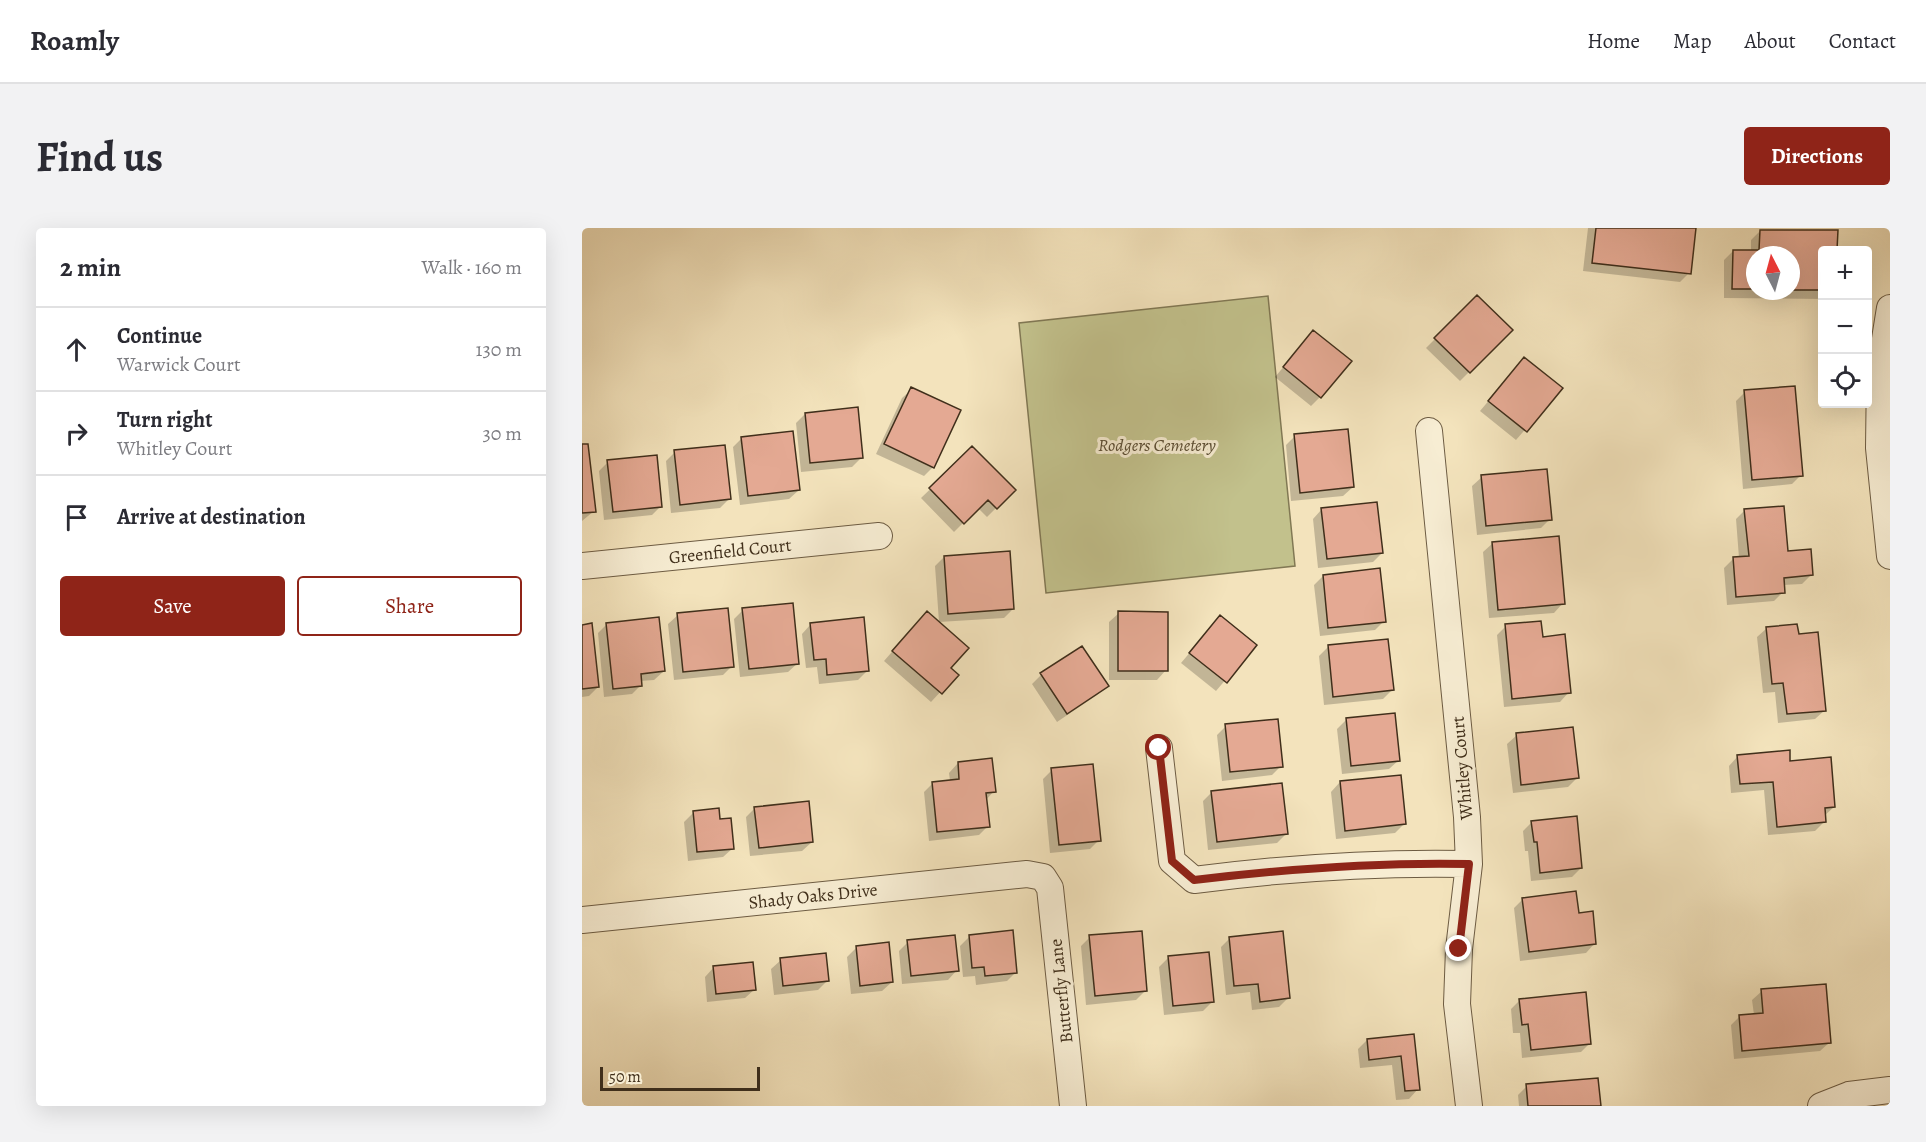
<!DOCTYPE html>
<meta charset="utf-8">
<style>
:root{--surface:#fff;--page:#f2f2f3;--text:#2b2b33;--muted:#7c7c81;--line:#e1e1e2;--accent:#8f2418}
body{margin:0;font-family:Alegreya,serif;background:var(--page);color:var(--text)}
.controls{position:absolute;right:18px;top:18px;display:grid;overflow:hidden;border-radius:6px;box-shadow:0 6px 24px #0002}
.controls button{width:54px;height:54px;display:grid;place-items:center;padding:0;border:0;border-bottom:2px solid var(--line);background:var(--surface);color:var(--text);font:30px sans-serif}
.compass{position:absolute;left:1164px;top:18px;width:54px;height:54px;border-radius:50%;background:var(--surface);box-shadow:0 6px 24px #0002;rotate:354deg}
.scale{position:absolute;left:18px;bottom:15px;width:160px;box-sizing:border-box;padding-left:6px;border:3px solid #402f1b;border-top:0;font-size:16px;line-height:21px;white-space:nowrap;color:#402f1b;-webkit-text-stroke:4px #f7edd3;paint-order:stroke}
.stop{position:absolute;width:18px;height:18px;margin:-14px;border:4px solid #8f2418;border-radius:50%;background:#fff}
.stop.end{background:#8f2418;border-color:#fff;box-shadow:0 2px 6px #0008}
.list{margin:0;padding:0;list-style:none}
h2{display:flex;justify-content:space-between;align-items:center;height:78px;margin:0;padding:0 24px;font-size:26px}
h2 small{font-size:20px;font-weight:400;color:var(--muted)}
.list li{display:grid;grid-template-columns:39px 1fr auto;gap:18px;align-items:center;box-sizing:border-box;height:84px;padding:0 24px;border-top:2px solid var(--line)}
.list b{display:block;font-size:22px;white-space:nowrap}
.list p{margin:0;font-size:20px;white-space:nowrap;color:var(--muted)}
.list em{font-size:20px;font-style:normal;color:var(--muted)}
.actions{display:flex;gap:12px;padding:18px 24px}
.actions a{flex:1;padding:14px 0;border:2px solid var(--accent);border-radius:6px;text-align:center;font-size:21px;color:var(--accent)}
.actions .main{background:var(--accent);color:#fff}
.icon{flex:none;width:33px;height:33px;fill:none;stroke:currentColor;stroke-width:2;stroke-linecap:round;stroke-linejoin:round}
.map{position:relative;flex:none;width:1308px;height:878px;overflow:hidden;border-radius:6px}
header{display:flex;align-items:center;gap:36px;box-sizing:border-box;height:84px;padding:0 30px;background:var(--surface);border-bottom:2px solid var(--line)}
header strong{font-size:28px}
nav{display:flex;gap:33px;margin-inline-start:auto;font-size:21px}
.intro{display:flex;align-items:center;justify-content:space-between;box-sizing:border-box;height:144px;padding:0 36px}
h1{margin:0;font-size:42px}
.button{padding:15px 27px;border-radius:6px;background:var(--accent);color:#fff;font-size:21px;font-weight:700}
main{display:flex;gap:36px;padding:0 36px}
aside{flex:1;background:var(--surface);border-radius:6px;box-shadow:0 6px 24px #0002}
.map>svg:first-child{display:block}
</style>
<header>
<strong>Roamly</strong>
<nav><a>Home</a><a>Map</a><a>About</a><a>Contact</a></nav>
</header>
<div class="intro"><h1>Find us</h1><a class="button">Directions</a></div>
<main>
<aside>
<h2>2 min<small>Walk · 160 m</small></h2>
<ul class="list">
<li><svg class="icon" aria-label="ahead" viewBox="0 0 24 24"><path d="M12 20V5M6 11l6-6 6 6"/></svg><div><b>Continue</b><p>Warwick Court</p></div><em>130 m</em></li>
<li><svg class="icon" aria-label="right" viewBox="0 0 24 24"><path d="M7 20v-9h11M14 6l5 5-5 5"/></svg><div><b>Turn right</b><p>Whitley Court</p></div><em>30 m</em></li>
<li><svg class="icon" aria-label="arrive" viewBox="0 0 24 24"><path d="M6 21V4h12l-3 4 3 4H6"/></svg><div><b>Arrive at destination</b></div></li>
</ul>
<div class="actions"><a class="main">Save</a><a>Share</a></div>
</aside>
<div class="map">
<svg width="1308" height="878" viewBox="0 0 1308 878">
<rect width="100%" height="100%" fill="#f3e3bc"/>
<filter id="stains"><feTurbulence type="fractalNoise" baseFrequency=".00333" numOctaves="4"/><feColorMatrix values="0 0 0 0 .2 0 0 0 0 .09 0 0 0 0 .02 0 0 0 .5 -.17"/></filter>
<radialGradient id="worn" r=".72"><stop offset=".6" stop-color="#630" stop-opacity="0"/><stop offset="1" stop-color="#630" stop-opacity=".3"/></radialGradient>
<!-- green -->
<path fill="#c2c18c" stroke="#817854" stroke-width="1.5" d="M686,68L713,338L464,365L437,95Z"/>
<!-- shadow -->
<path fill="#0003" fill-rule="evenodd" d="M1006,0H1112L1107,45L1098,54L1001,43Z
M1178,3H1254V22H1240V71L1142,70V32L1151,23H1169V12ZM1173,27H1209V63H1173Z
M895,69L929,102L878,153L844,120Z
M731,104L738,169L729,178L693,149Z
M942,131L979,160L934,212L898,183Z
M330,161L351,239L342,248L294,226L320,170Z
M1163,164L1219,247L1210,256L1161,261L1154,173Z
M223,186L280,229L270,239L219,244L214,195Z
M713,208L771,259L761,268L709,273L704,217Z
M160,210L217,262L207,271L158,277L151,219Z
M0,218L12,283L0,293Z
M390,221L432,262L405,289L396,280L372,304L339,270Z
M93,224L147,271L138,280L89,285L84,233Z
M26,234L79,278L70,287L22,292L17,243Z
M900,249L968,291L959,300L895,307L890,258Z
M740,281L800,325L791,334L736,340L731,291Z
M1163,282L1204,325L1230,346L1220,356L1201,357V364L1192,373L1145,377L1142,340L1151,331L1157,330L1154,291Z
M911,315L981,375L972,385L907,390L901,324Z
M362,329L431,381L422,390L357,394L353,338Z
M741,348L802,393L793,402L738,408L732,357Z
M161,382L216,435L206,444L158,449L152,391Z
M537,385L584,442L575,452H527V394Z
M96,387L150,438L141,447L92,452L86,396Z
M638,389L673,417L634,463L599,435Z
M336,394L367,440L374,447L349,474L302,433Z
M25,396L82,443L72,452L58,453L59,457L50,466L22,469L16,405Z
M229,396L286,442L276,452L237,456L235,439L224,440L220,406Z
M0,398L16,459L7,468L0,469Z
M924,398L959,410L987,464L978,474L922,479L915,407Z
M1185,400L1215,407L1243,482L1233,491L1196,495L1193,464L1181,465L1175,409Z
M746,419L810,462L801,471L742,477L737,428Z
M499,420L525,458L515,467L475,494L450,456L459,447Z
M765,491L817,532L807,541L760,546L755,501Z
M644,498L699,538L690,547L640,553L635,507Z
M935,507L995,550L986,559L931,565L925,516Z
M1156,528L1207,535L1252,579L1242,588L1243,593L1233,603L1186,607L1182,562L1149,565L1147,538Z
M376,535L412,563L404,572L406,598L397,607L347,613L342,564L351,555L368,553L367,545Z
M470,542L517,612L508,621L468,625L461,551Z
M758,554L822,596L813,605L754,611L749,564Z
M630,564L704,606L695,615L626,622L621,573Z
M173,580L230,614L220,623L168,628L164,589Z
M112,584L151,620L141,629L106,633L102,594Z
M950,594L999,640L990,649L949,653L946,623H943L941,603Z
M941,671L995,686L1013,715L1004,725L938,733L932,680Z
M387,709L434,744L425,753L394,757L393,748L381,749L378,718Z
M508,709L563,763L554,772L504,777L499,718Z
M648,710L706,770L697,779L670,782L668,764L644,767L639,719Z
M326,714L375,742L366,752L320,756L317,723Z
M275,719L310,754L300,763L269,766L265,729Z
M586,730L630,774L621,783L582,787L577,739Z
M199,732L245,753L236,762L192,767L189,741Z
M132,739L173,761L163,770L125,774L123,749Z
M1180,763L1248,814L1238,823L1152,831L1149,797L1158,788L1172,787L1170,772Z
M938,772L1008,815L999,824L940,830L938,805H931L929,781Z
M831,807L836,861L827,871L814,872L810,837L778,840L776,821L785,812Z
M945,858L1017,878H937L936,867Z"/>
<!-- building -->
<path fill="#e4a993" stroke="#402f1b" stroke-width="1.5" d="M1014,0H1114L1109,46L1010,35Z
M1178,2H1256L1255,22H1240V62H1209V27H1173V61H1150L1151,22H1177Z
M895,67L931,102L888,145L852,110Z
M731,102L770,133L739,170L701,139Z
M942,129L981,160L945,204L906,173Z
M1213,158L1221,248L1170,252L1162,162Z
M329,159L379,182L352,240L302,216Z
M276,179L281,230L228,235L223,185Z
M766,201L772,259L718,265L712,206Z
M211,203L218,262L166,268L159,209Z
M0,216H6L14,284L0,285Z
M143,217L149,271L98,277L92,222Z
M390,218L434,262L415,281L406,272L382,296L347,260Z
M75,227L80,279L31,284L25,232Z
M965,241L970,292L904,298L899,247Z
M795,274L801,325L745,331L739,280Z
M1202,278L1206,323L1229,321L1231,347L1202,350L1203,365L1154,369L1151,329L1167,328L1162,281Z
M977,308L983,376L916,382L910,314Z
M428,323L432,381L366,386L362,328Z
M798,340L804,394L746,400L741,347Z
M211,375L217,436L167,441L160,380Z
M146,380L152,439L101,444L95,385Z
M345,383L387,420L369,440L377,447L360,466L310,423Z
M536,383L586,384V443H536Z
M638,387L675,417L645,455L607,425Z
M77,389L83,443L59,446L60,458L31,461L24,395Z
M282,389L287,443L245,447L244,431L232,432L228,395Z
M959,393L961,409L983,406L989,465L930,471L923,396Z
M10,395L17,459L0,461V397Z
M1215,396L1217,406L1236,404L1244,483L1205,486L1201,455L1190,456L1184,399Z
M806,411L812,462L751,469L746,417Z
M500,418L527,458L485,486L458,445Z
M813,485L818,533L769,538L764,490Z
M696,491L701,539L648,544L643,496Z
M991,499L997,550L939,557L934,505Z
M1208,522V533L1249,529L1253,579L1243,580L1244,594L1195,599L1191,554L1158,556L1155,527Z
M410,530L414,564L404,565L408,599L355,604L350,554L377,551L376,534Z
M511,536L519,613L477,617L469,540Z
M819,547L824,596L763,603L758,553Z
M700,555L706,606L635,614L629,563Z
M227,573L231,614L177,620L172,579Z
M137,580L138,591L149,590L152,621L115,624L111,583Z
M995,588L1000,640L958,645L955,614H952L949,593Z
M994,663L997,685L1011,683L1014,716L947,724L940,670Z
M431,702L435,745L403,748L402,739L390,740L387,707Z
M560,703L565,763L513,768L507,707Z
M701,703L708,770L678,774L676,756L652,758L647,709Z
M373,707L377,743L329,748L325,712Z
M307,714L311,754L278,758L274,718Z
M627,724L632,774L591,778L586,728Z
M244,725L247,753L201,758L198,730Z
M171,734L174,762L134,766L131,738Z
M1244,756L1249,815L1160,823L1157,787L1181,785L1179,761Z
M1004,764L1009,816L949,822L946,796L940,797L937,771Z
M832,806L838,862L823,863L819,828L787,832L785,811Z
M1016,850L1019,878H946L944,856Z"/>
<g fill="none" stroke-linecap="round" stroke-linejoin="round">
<!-- street casing -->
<g stroke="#6d5c43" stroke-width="28">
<path id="street" d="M1308,80L1298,142L1297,220L1308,328
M847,203L885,589L887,636L877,721L875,776L887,878
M0,338L297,308
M577,520L590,633L612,652C705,640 794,634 887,636
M0,692L445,646L461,649L468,660L491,878
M1239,878L1267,867L1308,862"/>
</g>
<!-- street -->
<use href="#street" stroke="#f7edd3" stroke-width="26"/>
</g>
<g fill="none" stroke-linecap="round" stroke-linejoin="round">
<!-- route -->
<path stroke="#8f2418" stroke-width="8" d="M577,520L590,633L612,652C704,641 795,634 887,636L877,721"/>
</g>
<g text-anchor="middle" stroke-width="6" stroke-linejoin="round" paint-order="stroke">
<!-- park labels -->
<g font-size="18" font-style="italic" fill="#5a4c32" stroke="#f7edd3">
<text x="575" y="223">Rodgers Cemetery</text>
</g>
<!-- street labels -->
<g font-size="18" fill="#402f1b" stroke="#f7edd3">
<text transform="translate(148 323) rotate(-6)" y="6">Greenfield Court</text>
<text transform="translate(880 540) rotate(-95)" y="6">Whitley Court</text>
<text transform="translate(231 668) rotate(-6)" y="6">Shady Oaks Drive</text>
<text transform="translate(479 763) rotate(-96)" y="6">Butterfly Lane</text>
</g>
</g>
<rect width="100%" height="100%" filter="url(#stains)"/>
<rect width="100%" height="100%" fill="url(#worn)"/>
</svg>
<div class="controls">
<button>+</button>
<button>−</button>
<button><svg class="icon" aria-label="locate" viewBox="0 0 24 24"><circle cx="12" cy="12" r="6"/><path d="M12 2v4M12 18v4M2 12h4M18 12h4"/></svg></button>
</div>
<svg class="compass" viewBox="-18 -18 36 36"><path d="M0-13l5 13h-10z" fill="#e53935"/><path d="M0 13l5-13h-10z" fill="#7c7c81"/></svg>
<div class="scale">50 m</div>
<div class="stop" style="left:577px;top:520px"></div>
<div class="stop end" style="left:877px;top:721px"></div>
</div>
</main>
